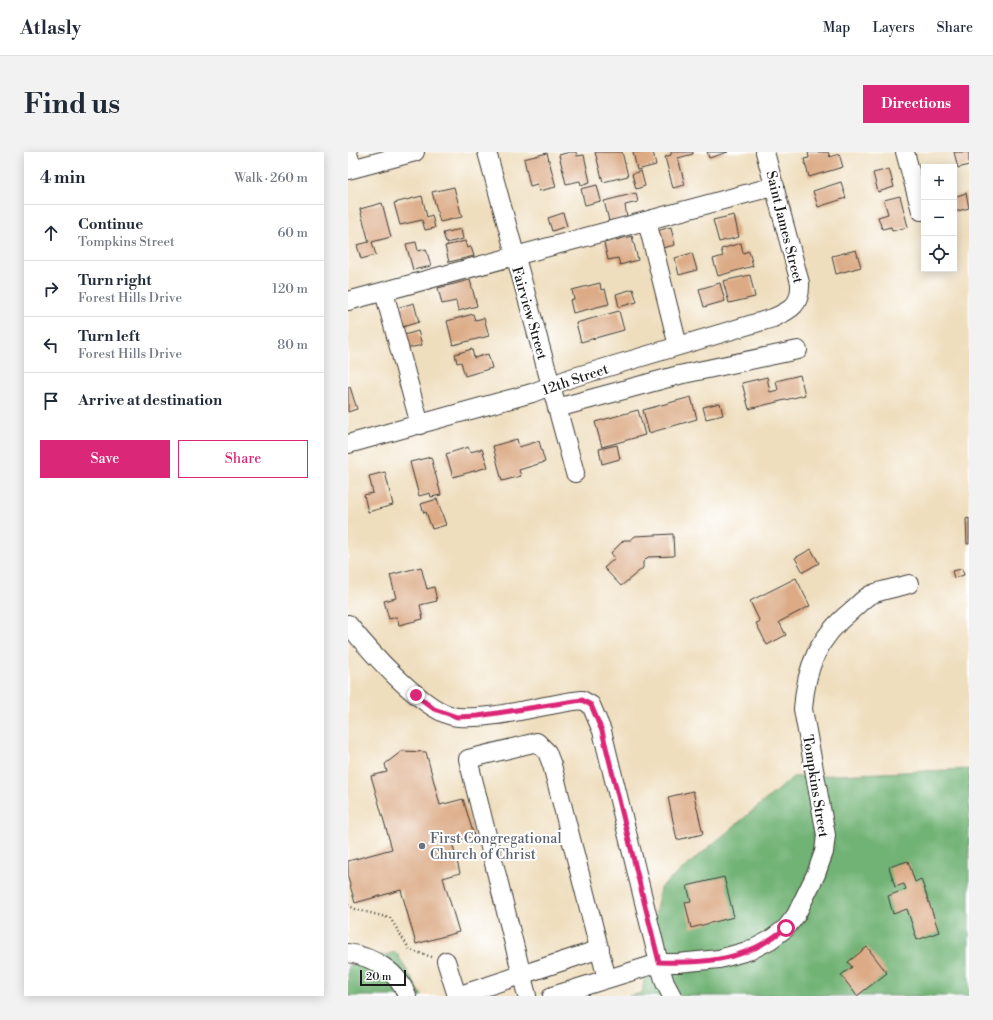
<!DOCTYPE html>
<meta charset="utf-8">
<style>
:root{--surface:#fff;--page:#f2f2f3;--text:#1f2937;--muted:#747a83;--line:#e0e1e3;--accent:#db2777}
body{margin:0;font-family:"Libre Bodoni",serif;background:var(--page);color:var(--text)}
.controls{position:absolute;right:12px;top:12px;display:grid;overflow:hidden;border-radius:0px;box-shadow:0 2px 10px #0003}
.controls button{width:36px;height:36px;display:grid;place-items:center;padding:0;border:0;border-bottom:1px solid var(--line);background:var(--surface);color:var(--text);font:20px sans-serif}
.scale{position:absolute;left:12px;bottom:10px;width:46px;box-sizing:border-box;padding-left:4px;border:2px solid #1c1c1c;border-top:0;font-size:11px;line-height:14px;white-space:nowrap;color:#1c1c1c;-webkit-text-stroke:3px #fff;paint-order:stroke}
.stop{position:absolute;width:12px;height:12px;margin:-9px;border:3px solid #db2777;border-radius:50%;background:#fff}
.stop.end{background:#db2777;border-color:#fff;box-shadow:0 1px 4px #0008}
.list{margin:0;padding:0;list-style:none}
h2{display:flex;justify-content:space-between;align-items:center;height:52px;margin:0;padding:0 16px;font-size:17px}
h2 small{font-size:13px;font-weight:400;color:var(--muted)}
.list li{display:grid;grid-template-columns:26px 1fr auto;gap:12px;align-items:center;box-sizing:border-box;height:56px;padding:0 16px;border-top:1px solid var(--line)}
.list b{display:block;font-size:15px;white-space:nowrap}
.list p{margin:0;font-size:13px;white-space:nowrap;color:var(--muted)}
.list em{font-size:13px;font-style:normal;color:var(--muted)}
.actions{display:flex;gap:8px;padding:12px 16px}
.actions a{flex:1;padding:9px 0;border:1px solid var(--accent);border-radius:0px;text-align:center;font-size:14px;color:var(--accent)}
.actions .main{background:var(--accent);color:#fff}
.icon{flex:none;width:22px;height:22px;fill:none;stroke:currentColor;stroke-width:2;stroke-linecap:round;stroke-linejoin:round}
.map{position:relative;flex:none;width:621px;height:844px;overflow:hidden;border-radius:0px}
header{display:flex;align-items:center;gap:24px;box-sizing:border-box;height:56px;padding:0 20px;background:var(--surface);border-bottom:1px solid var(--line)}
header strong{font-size:19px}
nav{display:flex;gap:22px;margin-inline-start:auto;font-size:14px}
.intro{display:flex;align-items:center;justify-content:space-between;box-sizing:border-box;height:96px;padding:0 24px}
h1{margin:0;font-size:28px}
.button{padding:10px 18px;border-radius:0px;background:var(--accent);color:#fff;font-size:14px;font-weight:700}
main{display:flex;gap:24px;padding:0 24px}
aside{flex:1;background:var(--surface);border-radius:0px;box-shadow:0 2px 10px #0003}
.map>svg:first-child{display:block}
</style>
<header>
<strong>Atlasly</strong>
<nav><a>Map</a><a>Layers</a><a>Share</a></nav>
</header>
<div class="intro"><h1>Find us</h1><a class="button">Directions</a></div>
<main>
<aside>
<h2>4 min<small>Walk · 260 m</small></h2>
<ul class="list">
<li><svg class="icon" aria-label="ahead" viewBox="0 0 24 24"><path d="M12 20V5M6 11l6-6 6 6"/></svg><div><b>Continue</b><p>Tompkins Street</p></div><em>60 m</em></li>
<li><svg class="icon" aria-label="right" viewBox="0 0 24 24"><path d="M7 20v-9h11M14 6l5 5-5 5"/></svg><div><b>Turn right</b><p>Forest Hills Drive</p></div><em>120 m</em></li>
<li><svg class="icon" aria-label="left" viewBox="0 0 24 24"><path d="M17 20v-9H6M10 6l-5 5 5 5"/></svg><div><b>Turn left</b><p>Forest Hills Drive</p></div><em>80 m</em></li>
<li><svg class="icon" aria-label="arrive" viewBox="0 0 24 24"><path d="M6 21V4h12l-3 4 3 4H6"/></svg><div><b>Arrive at destination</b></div></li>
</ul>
<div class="actions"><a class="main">Save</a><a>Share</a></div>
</aside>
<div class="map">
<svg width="621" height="844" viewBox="0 0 621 844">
<rect width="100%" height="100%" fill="#fff"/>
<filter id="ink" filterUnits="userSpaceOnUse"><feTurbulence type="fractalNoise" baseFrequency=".025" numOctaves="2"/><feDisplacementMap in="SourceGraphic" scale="8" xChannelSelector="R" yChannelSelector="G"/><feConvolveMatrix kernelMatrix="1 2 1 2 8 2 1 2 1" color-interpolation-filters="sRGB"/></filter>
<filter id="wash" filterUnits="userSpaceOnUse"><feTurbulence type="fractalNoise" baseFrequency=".012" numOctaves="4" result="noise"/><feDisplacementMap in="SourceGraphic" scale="16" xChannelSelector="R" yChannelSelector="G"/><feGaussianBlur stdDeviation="0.9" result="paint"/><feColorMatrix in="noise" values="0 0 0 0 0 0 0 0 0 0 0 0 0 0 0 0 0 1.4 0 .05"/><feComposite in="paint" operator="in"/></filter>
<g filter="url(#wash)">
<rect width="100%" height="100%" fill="#efdebe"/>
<!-- forest -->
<path fill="#71b274" stroke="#466748" d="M621,617V844H281L294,841L312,736L445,625Z
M48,800L74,844H0V813Z"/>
<g id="blocks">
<!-- building -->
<path fill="#dcab86" d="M222,0H228L229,4L236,3L242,30L233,33L232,29L218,32L211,3Z
M247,0H274L280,24L255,30Z
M285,0H305L308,13L289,18Z
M323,0H345V2L330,6L337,33L325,36L317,5L323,3Z
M359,0H380L361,6Z
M460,0H480L482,5L491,2L495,15L461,25L456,7L461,6Z
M606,0H621V13L610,16Z
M199,1L208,35L191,39L189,32L182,34L176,7Z
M541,17L546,35L530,40L525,21Z
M293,19L297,34L288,37L284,22Z
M493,30L498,46L470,55L465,39Z
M249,33L253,49L237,53L233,37Z
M106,35L114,65L92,70L84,40Z
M288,41L290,50L277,53L279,65L261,69L256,49Z
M618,41L621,56L606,60V45Z
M74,44L79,65L84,63L87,76L77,78L74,68L52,73L46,51Z
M552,44L560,75L544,79L543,75L534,77L530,65L540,62L536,48Z
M34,51L43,85L24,90L28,103L13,107L9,93L21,90L12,57Z
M215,61L219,74L204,79L200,66Z
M386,63L391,85L371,90L365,68Z
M323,75L327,93L314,96L309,79Z
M113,77L115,87L98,91L95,81Z
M284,84L290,108L272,113L270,106L260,108L256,91Z
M117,89L119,96L123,95L126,104L101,110L97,94Z
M68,90L70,99L78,97L83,114L65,118L58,92Z
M393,91L395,101L401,99L405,114L370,124L365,107L375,104L373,97Z
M508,98L513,115L488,122L484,104Z
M344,101L349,118L331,123L327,106Z
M402,123L407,145L381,151L375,129Z
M122,128L129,154L110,159L108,149L94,152L90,136Z
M252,131L253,138L257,137L261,152L225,161L222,148L226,147L224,138Z
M372,131L377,149L356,155L351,137Z
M285,137L289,150L271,155L268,142Z
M66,151L71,170L51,176L45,157Z
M271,159L276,178L233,190L228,171Z
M125,162L127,168L136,166L141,184L105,193L99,169Z
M70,179L74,193L57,197L53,184Z
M124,197L126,206L140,202L144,216L117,224L113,210L109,211L107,202Z
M452,223L457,243L401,257L394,231L419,225L422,240L430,238L428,229Z
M0,235H2L9,257L0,260Z
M343,245L349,267L301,281L295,258Z
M372,251L375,263L358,267L355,255Z
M290,258L297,283L254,295L247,270Z
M169,287L171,295L191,289L197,310L171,318L173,324L154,329L145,294Z
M269,293L272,307L254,312L251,297Z
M120,295L122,300L134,297L140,315L105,325L98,302Z
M83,305L93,343L83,345L82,341L71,344L62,310Z
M37,320L45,353L20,360L16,343L25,341L21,324Z
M89,347L98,373L84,377L78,360L76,361L73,352Z
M621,366V392H619L618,367Z
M325,382L326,404L300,405L295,410V416L273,434L256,416L267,406L263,401L276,388H283L287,384Z
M463,397L471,411L455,420L447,406Z
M73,415L79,437L86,435L89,449L72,453L75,467L51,473L49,465L41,467L36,449L48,446L42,423Z
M614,417L616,423L606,426L604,419Z
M448,426L462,454L431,470L438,483L419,493L408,471L412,470L402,449Z
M54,599L78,600L92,653L115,647L126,684L104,690L112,721L95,726L111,780L68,792L53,738L7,751L0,726V709L44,697L23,624L39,620L37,612Z
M345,639L355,682L329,688L320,645Z
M560,709L567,730L573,727L591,780L569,788L559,757L545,762L540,744L558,737L556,732L547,735L541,715Z
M376,725L386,765L343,776L337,750L343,749L339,734Z
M519,795L539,821L509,844L493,823L504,815L500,810Z"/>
</g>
</g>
<g filter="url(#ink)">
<use href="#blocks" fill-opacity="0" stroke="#3c3934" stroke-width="1"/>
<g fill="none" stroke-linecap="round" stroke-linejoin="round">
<!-- minor casing -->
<g stroke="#3c3934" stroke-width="20">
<path id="minor" d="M139,0L227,321
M557,0L573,59
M0,1L4,17
M0,18L67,0
M299,69L330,194
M36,140L72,273
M0,149L427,34
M209,256L331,223L450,198
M0,292L184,241L223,226L425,166C443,158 453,153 452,131L417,0
M0,472C20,497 78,563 110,565C148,568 195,552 234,548L243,553L254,579L311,811L317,831L324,844
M0,801C25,805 50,819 59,844
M98,809L109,844
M109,844L252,797
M179,844L120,607L189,590L199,600L204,613L259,827
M204,844L311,811H330L371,807L403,798L422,788L438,776L448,763L468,722L476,700L478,683L455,557C458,515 470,486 503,459C509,454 516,446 522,443C534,438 548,436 561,432"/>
</g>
<!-- path -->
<path stroke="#3c3934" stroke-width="2.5" stroke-dasharray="1 3" stroke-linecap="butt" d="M0,753L7,757L42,766L62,798L84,805"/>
<!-- minor -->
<use href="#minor" stroke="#fff" stroke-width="18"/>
</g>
</g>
<g fill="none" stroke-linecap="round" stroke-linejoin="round" filter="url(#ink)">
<!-- route -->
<path stroke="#db2777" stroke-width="5" d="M68,543L86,557L109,565L130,564L234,548L243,553L254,579L311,810C339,811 378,810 404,797C417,792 427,784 438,776"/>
</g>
<!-- markers -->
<circle fill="#6b7280" stroke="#fff" stroke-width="1.5" cx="74" cy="694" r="4"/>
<g text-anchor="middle" stroke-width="4" stroke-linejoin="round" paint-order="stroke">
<!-- street labels -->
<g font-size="14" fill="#1c1c1c" stroke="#fff">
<text transform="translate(437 75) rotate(76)" y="5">Saint James Street</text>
<text transform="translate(182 161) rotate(74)" y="5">Fairview Street</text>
<text transform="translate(227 227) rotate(-19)" y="5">12th Street</text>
<text transform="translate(468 634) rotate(81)" y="5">Tompkins Street</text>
</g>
<!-- worship labels -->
<g font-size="14" fill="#5b616d" stroke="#fff" text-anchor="start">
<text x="82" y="691">First Congregational<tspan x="82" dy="16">Church of Christ</tspan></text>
</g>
</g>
</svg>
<div class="controls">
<button>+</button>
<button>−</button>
<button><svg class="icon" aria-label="locate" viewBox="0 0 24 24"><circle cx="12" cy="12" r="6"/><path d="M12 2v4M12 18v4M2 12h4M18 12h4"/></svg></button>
</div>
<div class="scale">20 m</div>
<div class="stop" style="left:438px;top:776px"></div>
<div class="stop end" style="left:68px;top:543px"></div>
</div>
</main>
